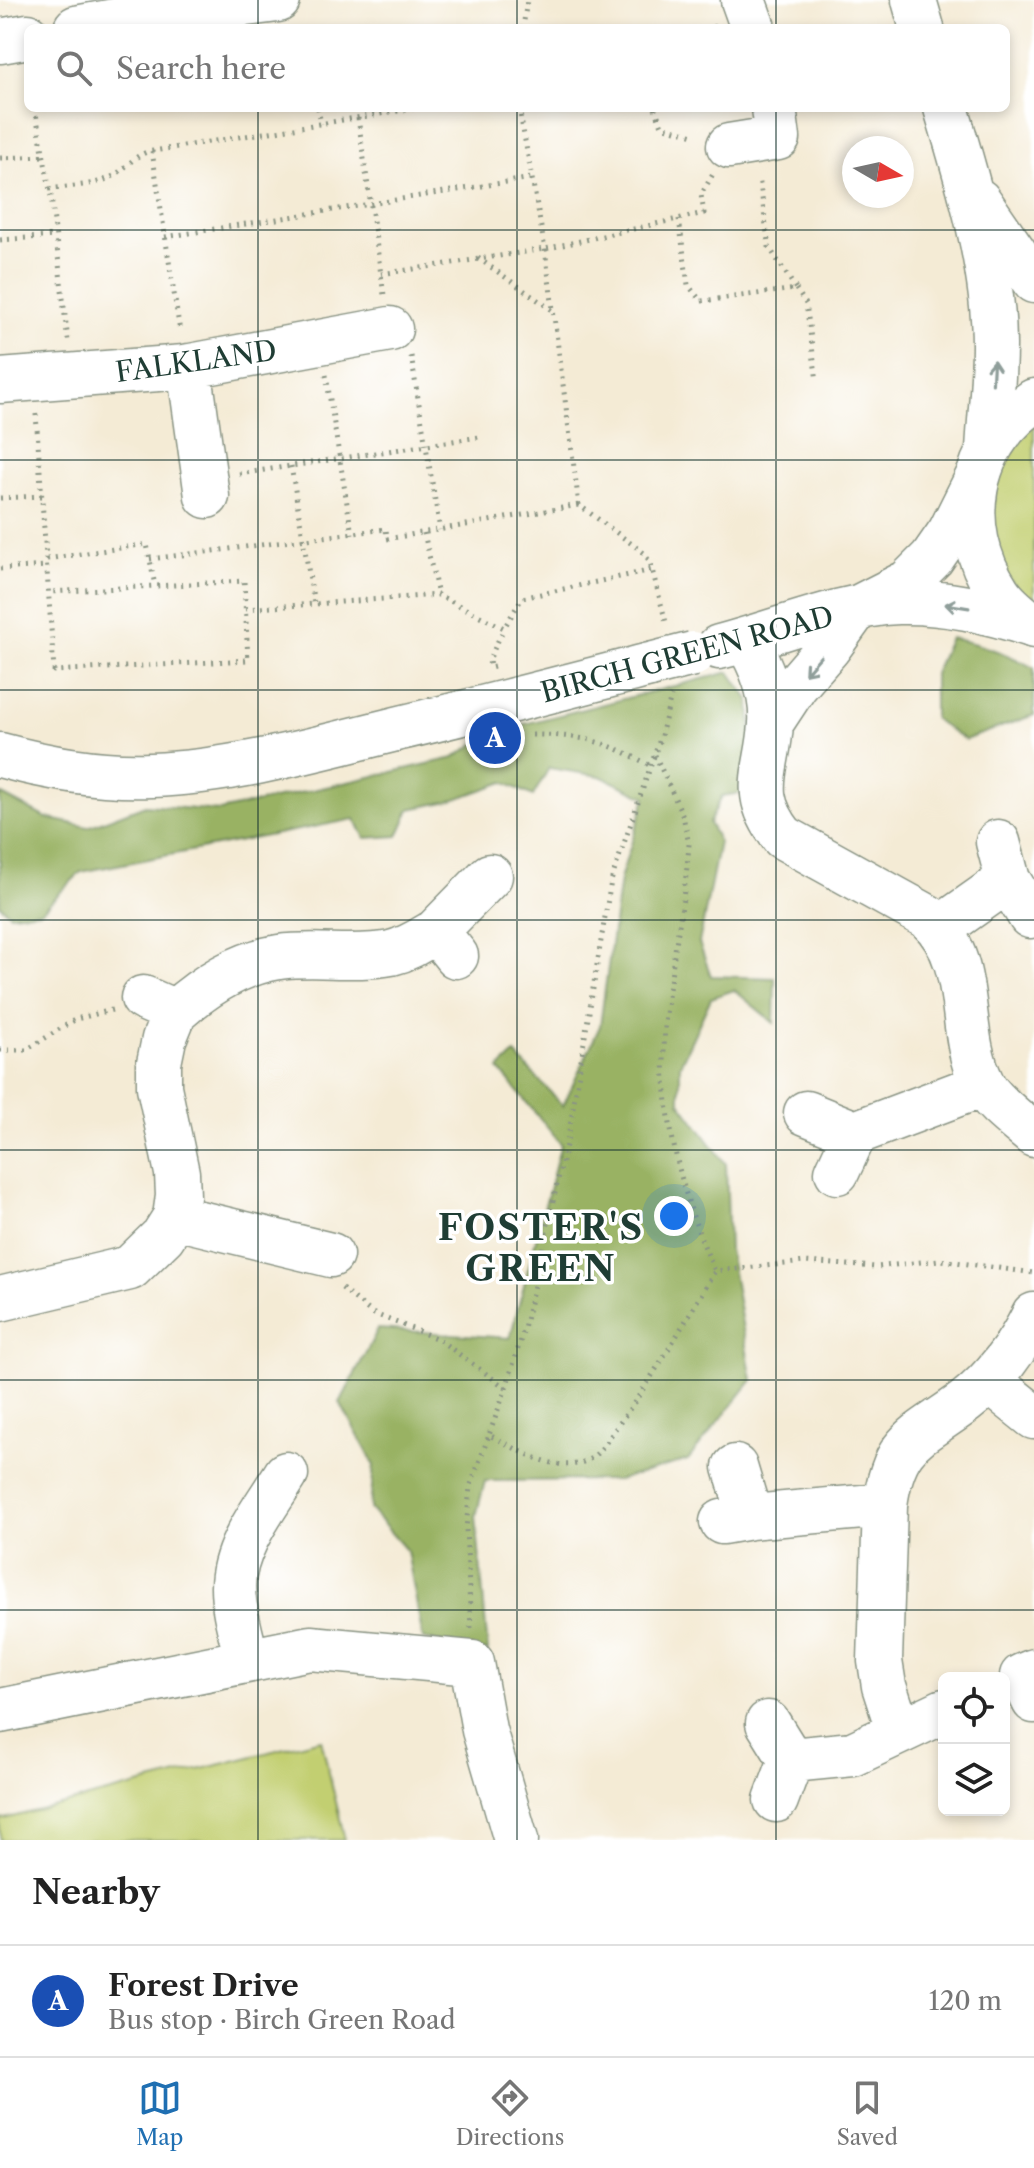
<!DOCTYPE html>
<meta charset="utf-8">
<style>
:root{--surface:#fff;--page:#f2f2f2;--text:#222;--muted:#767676;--line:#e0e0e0;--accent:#1f6fb2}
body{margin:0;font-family:"Libre Caslon Text",serif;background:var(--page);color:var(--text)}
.controls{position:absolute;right:24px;bottom:24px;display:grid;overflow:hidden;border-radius:12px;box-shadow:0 4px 12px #0003}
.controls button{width:72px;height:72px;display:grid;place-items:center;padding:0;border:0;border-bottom:2px solid var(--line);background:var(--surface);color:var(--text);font:40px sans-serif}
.compass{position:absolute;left:842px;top:136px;width:72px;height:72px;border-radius:50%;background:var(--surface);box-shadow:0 4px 12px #0003;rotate:99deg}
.you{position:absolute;left:674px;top:1216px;width:28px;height:28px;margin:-20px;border:6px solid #fff;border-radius:50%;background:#1a73e8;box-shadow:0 0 0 12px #1a73e833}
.badge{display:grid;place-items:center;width:52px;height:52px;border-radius:50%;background:var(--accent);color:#fff;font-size:26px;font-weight:700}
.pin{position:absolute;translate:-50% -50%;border:4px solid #fff;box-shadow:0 2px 8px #0006}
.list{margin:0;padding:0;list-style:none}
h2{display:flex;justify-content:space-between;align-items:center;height:104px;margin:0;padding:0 32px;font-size:34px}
h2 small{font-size:26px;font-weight:400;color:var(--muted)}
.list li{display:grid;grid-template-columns:52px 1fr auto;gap:24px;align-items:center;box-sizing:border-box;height:112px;padding:0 32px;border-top:2px solid var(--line)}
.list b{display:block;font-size:30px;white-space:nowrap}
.list p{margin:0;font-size:26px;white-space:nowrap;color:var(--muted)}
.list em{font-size:26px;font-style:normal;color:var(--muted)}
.icon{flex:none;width:44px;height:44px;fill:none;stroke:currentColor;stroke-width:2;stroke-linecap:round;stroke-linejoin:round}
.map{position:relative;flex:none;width:1034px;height:1840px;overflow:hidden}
.search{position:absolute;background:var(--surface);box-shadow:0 4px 12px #0003;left:24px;right:24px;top:24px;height:88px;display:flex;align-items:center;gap:20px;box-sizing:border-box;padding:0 28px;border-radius:12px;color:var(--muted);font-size:30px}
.sheet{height:216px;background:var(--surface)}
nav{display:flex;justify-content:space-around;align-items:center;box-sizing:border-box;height:112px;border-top:2px solid var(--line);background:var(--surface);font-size:22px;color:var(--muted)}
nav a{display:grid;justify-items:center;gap:4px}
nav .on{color:var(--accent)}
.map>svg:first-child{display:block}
</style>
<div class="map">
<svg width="1034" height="1840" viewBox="0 0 1034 1840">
<rect width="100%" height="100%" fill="#fff"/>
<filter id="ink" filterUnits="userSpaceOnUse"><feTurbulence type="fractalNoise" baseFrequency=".0125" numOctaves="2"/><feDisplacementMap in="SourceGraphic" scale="16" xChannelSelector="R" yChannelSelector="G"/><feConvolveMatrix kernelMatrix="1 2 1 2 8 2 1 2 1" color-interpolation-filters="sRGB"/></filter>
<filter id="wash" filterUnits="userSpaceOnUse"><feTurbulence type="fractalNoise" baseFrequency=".006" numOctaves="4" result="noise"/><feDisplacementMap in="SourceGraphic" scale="32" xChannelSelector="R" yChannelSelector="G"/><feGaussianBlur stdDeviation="1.8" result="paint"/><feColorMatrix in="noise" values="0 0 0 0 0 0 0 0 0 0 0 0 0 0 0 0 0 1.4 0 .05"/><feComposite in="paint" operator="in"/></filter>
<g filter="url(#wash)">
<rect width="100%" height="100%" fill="#f4ebd5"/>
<!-- green -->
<path fill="#c2cf71" stroke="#708652" stroke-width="2" d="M1034,422V607L1007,577L990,522L999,468Z
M321,1739L345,1840H0V1820Z"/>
<!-- forest -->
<path fill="#99b263" stroke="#5c784c" stroke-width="2" d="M950,638C981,644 1007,653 1034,668V715L965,740L934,719V674Z
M730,672L750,701L754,791L722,796L709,823L719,842L699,943L711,976L775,978L774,1023L734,990L711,998L680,1065V1102L726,1164L729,1250L752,1380L688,1460L618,1480L485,1481L476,1516L488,1651L423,1639L407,1551L370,1509L374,1464L340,1403L378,1329L510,1338L561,1144L499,1069L515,1054L563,1106L600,1026L620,879L646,797L600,776L549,768L533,796L504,782L450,801L410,809L398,836L365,838L355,819L81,872L41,911L10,914L0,905V794L46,818L88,827L145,805L220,811L454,758L493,732Z"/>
</g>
<g filter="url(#ink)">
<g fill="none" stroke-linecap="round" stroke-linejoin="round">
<!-- minor casing -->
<g stroke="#8a9484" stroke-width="47">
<path id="minor" d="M743,0L753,28
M76,28L132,18L278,0
M0,41L28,36
M729,146L778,138L774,108
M189,366L207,496
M0,381L185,367L390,329
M746,640C761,665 773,694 771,724C768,773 748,792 783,837L928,917C977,963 955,1028 982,1083C990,1101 1019,1122 1034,1135
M719,647C775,633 842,604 899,602C945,601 988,611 1032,625
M771,723L796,685L829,647L857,608L908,582L932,558L950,532L977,478
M0,755C48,768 101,777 151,775C234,772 315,749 396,729C481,709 565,687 650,665
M998,842L1008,880L1030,916
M940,928L1008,880
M456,956L436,931L490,876
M143,998L175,1012C204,986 240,963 279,957C316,952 355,960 391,953C408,949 421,940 436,931
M806,1113L855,1133L837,1172
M855,1133L982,1085
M175,1217L331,1255
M0,1299L130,1268L163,1236L175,1217L178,1196L177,1173L159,1087V1063L164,1039L175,1012
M989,1381L1034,1417
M750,1517L885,1505
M722,1522L750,1517L735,1467
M247,1660C242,1637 233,1611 233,1587C233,1547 266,1507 286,1474
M1034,1671L1022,1676L1034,1701
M0,1711L310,1648L472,1663L484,1730L516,1840
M768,1723L791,1760L776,1800
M899,1732L884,1686L880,1661L885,1505C894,1438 917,1438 965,1402C994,1380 1018,1347 1034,1315
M791,1760L853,1754L944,1711"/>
</g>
<!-- major casing -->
<g stroke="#8a9484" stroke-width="47">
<path id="major" d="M914,0L922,28
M946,108C968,181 994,268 994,345C994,380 990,415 988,450
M979,201L1034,281
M1034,401C969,445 955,526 998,592C1006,604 1022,617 1034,626"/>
</g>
<!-- path -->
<path stroke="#8a9484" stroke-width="5" stroke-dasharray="2 6" stroke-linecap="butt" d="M523,28L527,0
M705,28L718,26
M35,108L51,196L68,341
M318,108L321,124
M519,108L545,249L579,505L644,553L650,562L667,626
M655,108L662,126L697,136
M358,118L384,295
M152,151L180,332
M0,158L43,156
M49,189C70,186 97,186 115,175C127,167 133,157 147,152L417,108
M679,219L688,285L701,301L796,289L769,247L759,177
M165,237L532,178
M0,240L55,236
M478,258L552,310
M381,274L545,249L704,213L701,195L713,174
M796,289L806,304L817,381
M411,356L440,530
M326,375L352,534
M36,414L54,671L248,660L244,581L49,592
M291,466L314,604
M239,474L479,437
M0,498L42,496
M424,533L438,595
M47,559L147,544L155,586
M150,559L386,529L387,539L579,505
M0,569L47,566
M245,609L438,595L504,628L522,598L652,570
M494,667L490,668L489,660L504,628
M532,735C583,735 606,741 651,766
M655,755L683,816L689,844C685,902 672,958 666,1015C657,1098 680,1196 715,1271
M0,1050H26L76,1019L112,1010
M342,1288L372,1313L438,1339L506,1388L489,1435
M506,1388L524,1329L569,1132L611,881L661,736L671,696
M471,1628L466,1529L470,1487L489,1435C516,1448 557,1476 588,1460C599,1455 609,1438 616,1428C653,1378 683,1325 715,1271L805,1262L876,1267L940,1260L1034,1273"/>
<!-- minor -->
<use href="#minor" stroke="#fff" stroke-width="44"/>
<!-- major -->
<use href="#major" stroke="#fff" stroke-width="44"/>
<!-- minor-bridge casing -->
<g stroke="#8a9484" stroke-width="47" stroke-linecap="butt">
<path id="minor-bridge" d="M650,665L693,654"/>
</g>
<!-- minor-bridge -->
<use href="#minor-bridge" stroke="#fff" stroke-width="44"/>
</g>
<!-- one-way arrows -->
<defs><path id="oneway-shaft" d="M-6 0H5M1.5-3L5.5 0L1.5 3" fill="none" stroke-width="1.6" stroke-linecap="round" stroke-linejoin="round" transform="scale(2)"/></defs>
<g stroke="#8f9e9a">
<use href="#oneway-shaft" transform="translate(993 372) rotate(-87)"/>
<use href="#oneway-shaft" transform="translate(957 606) rotate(-171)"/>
<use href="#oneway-shaft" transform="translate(813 665) rotate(131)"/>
</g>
</g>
<!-- grid -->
<path fill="none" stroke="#1f3d34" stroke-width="2" stroke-opacity="0.55" d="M258,0V28M517,0V28M776,0V28M258,108V1840M517,108V1840M776,108V1840M0,230H1034M0,460H1034M0,690H1034M0,920H1034M0,1150H1034M0,1380H1034M0,1610H1034"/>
<g text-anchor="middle" stroke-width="7" stroke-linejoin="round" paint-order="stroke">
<!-- street labels -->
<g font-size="28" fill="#1f3d34" stroke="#fff">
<text transform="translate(196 361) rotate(-8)" y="10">FALKLAND</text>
<text transform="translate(687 654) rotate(-15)" y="10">BIRCH GREEN ROAD</text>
</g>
<!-- district labels -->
<g font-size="36" font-weight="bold" letter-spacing="2" fill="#1f3d34" stroke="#fff">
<text x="541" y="1240">FOSTER'S<tspan x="541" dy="41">GREEN</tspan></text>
</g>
</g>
</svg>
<div class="controls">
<button><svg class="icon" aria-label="locate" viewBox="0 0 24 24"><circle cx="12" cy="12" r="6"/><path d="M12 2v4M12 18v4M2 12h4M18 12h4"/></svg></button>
<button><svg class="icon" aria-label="layers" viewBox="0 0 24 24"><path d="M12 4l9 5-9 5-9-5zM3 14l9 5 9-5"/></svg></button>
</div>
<svg class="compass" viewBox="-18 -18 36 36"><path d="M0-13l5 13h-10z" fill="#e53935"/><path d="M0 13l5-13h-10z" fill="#767676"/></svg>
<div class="you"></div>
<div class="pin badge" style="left:495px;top:738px;background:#1a4fb4">A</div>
<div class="search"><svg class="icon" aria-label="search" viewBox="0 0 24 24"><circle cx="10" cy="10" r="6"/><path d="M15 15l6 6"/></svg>Search here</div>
</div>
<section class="sheet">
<h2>Nearby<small></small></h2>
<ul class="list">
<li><span class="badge" style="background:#1a4fb4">A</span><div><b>Forest Drive</b><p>Bus stop · Birch Green Road</p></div><em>120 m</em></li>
</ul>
</section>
<nav>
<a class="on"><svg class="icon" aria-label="map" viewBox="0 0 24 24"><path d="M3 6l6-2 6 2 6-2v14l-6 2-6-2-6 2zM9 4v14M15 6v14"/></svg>Map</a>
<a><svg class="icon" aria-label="directions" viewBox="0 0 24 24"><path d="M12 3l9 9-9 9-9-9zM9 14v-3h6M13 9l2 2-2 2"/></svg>Directions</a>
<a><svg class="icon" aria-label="saved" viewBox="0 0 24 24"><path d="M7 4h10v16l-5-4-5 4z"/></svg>Saved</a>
</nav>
